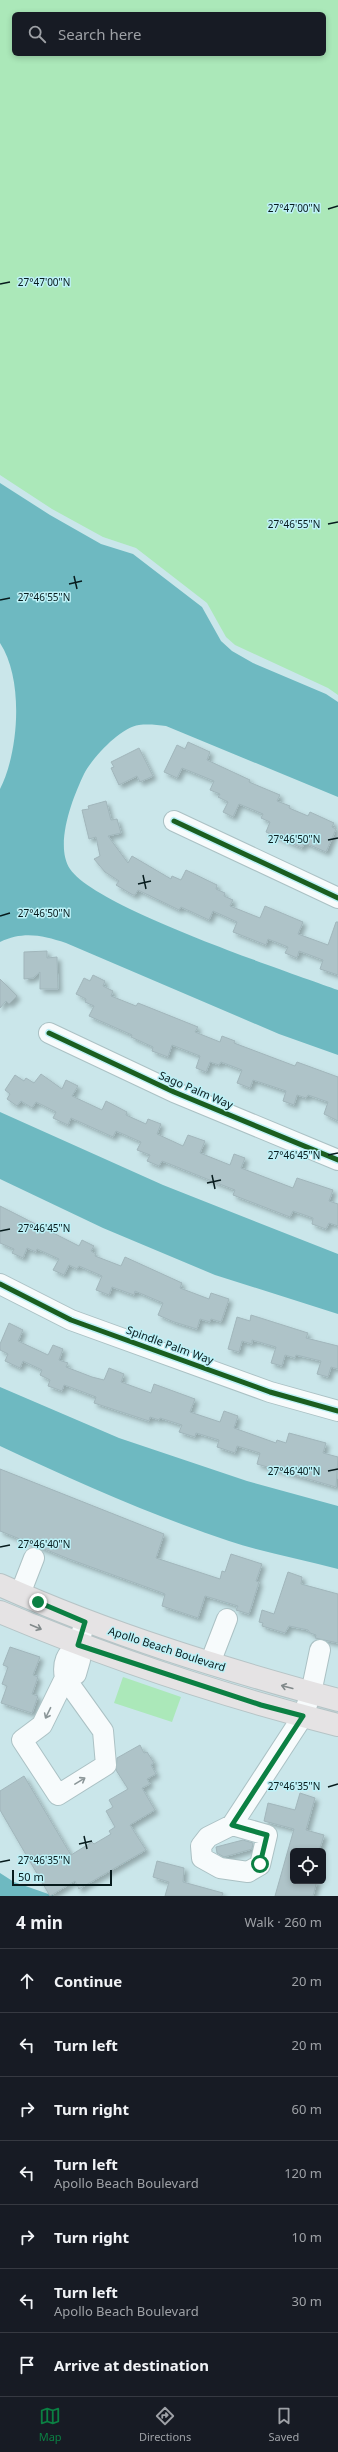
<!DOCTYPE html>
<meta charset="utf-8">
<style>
:root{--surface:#171b24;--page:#242831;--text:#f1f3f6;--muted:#9ea1a6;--line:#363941;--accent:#0b8043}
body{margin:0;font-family:"Noto Sans",sans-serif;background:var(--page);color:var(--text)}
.controls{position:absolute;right:12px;bottom:12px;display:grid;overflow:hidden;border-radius:6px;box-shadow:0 2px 6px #0003}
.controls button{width:36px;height:36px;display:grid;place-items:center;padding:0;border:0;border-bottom:1px solid var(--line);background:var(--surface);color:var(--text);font:20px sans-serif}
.scale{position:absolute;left:12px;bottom:10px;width:100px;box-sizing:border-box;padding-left:4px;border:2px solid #071b1d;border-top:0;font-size:11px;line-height:14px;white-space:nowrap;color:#071b1d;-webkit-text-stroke:3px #bdf1f7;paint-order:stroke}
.stop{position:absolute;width:12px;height:12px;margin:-9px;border:3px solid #0b8043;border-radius:50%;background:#fff}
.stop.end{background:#0b8043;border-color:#fff;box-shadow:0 1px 4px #0008}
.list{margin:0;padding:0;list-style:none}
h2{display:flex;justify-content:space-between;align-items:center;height:52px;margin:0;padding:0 16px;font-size:17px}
h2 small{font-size:13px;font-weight:400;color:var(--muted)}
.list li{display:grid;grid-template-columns:26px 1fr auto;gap:12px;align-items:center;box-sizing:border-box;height:64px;padding:0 16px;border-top:1px solid var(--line)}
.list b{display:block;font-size:15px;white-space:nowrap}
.list p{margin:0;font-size:13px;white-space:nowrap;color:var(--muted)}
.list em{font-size:13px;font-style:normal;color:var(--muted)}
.icon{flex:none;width:22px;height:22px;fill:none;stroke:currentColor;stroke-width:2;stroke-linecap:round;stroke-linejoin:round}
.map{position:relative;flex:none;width:338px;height:1896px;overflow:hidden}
.search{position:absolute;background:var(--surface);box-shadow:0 2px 6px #0003;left:12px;right:12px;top:12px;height:44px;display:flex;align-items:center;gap:10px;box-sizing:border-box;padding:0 14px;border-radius:6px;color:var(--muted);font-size:15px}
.sheet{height:500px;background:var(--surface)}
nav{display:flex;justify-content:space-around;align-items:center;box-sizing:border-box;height:56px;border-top:1px solid var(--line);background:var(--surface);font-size:11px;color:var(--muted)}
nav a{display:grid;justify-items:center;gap:2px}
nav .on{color:var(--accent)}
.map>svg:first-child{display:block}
</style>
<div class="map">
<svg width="338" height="1896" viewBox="0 0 338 1896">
<defs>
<filter id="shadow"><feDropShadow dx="3.5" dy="3.5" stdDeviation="2" flood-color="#0004"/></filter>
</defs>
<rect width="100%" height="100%" fill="#cae6ea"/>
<!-- green -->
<path fill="#abe8b9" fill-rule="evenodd" d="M0,0H338V695L328,688L235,645L226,637L207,603L136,548L103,537L52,509L0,475ZM14,14H324V54H14Z
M123,1677L181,1697L172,1722L114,1703Z"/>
<!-- water -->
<path fill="#6eb9c1" d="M0,483L50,515L101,544L133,554L202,607L221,641L232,651L253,663L326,694L338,702V797L166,726C158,725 148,724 139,725C121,727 92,758 84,774C73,797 54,845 70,869C96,908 286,971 338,990V1055L279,1034L66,943C42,935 23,931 0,942V789C19,752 24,679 0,643Z
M0,1112L163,1185L338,1254V1314L215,1275L103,1228L0,1179Z
M0,1387L119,1438L247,1481L338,1506V1569C302,1559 265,1553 229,1541C151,1515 75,1481 0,1446Z
M0,1873L14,1882L54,1896H0Z"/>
<!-- building -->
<path fill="#aec3c8" stroke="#a1b6bb" filter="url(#shadow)" d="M188,742L210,752L207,760L250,780L249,782L280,795L277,801L290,806L289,808L308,816L310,812L334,823L332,827L336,829L326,852L305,843L302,848L266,832L270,822L261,818L263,814L239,804L233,817L223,812L228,802L218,797L220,794L210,790L214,781L182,768L177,778L164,772L177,745L185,749Z
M139,748L153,776L140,782L137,776L119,785L111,768L114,767L111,762Z
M106,801L111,820L117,819L121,833L108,836L128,863L132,856L171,879L172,876L181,880L186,870L217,885L216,889L225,893L224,896L233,900L230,906L260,918L265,906L303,922L298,934L328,945L336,922H338V975L320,969L323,960L299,951L297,958L285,953L288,947L268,939L266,945L233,932L237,922L213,911L209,920L181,907L179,910L138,890L135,895H133L116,885L119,881L105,872L94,859L100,856L96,837L89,839L82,810L89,809L88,806Z
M47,951V958L57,957L58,989H40V972L33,978L24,979V952Z
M93,975L105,981L103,986L113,991L111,996L136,1006L138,1003L198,1027L195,1032L220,1042L222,1036L235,1041L234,1043L295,1066L297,1062L338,1077V1121L324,1114L328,1102L308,1095L306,1098L297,1095L294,1105L283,1101L286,1091L253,1080L250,1088L237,1083L242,1070L221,1062L219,1065L210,1062L206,1072L196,1068L200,1056L172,1045L168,1057L152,1051L153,1047L131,1037L132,1035L89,1016L94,1006L85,1002L86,999L76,994L84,978L90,981Z
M0,979L17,996L9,1004L6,1001L0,1008Z
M41,1074L62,1089L66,1080L78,1086L72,1096L102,1110L106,1101L127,1112L126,1115L146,1124L148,1119L161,1124L157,1134L183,1146L188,1135L205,1141L200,1153L230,1165L234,1154L245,1158L241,1168L293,1188L297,1178L333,1190L329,1201L338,1204V1226L329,1223L326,1229L312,1224L313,1218L293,1211L290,1217L233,1195L235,1190L222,1185L162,1161L159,1166L147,1161L150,1155L137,1150L141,1142L116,1131L113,1137L71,1118L68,1125L53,1118L56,1112L36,1102L32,1108L21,1101L17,1106L7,1099L10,1094L5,1090L15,1075L24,1081L26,1078L34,1083Z
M0,1206L79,1246L82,1240L94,1246L91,1251L96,1254L95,1256L121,1266L125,1257L182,1283L180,1288L209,1299L211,1293L229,1299L221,1322L211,1319L210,1322L200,1319L197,1329L174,1322L158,1315L163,1303L135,1291L134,1295L112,1287L109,1295L96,1290L102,1276L79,1266L77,1269L69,1265L64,1275L53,1270L59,1259L37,1249L36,1252L27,1248L23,1258L12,1253L14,1249L0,1243Z
M251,1315L308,1333L306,1338L338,1346V1369L331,1367L328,1377L317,1374L321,1361L296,1355L295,1358L285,1355L282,1366L271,1363L276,1347L252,1340V1344L242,1341L239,1352L228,1349L237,1317L250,1321Z
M9,1323L23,1330L18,1341L48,1355L53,1345L63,1349L59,1360L68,1363L66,1367L92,1377L104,1380L109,1368L124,1374L121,1382L151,1393L154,1384L195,1399L190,1412L220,1422L224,1411L238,1416L234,1428L276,1443L277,1440L286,1443L289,1433L326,1443L323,1453L338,1457L336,1487L257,1464L260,1453L237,1446L235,1453L217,1447L219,1440L196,1433L195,1437L179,1432L182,1425L160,1418L159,1420L150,1417L149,1421L94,1403L96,1397L70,1387L64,1385L62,1391L48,1386L50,1380L40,1375L42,1370L23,1361L20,1368L5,1361L8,1354L0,1350V1344Z
M0,1469L164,1534L156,1558L220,1579L222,1571L225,1572L231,1554L262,1564L256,1581L259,1582L249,1614L236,1610L238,1606L205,1596L198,1618L162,1606L165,1594L160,1592L69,1559L0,1531Z
M288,1572L302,1577L301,1584L338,1594V1643L315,1638L316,1635L310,1633L308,1630L289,1626L285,1633L262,1626L263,1623L259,1622L262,1610L274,1614Z
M10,1647L40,1657L33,1675L38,1677L32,1694L38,1696L32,1713L1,1703L7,1686L2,1684L8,1667L3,1665Z
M140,1745L144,1753L147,1752L154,1763L151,1765L156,1774L147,1779L150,1784L142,1788L155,1810L130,1825L146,1850L79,1889L75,1881L50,1896L0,1810V1791L24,1776L71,1855L92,1842L94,1844L111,1834L109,1831L115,1827L106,1811L113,1807L109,1800L128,1789L116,1770L117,1758Z
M300,1793L315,1798L306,1830L324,1835L319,1851H293V1881H317L313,1896H275L294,1829L264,1821L268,1803L295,1810Z
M243,1840L253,1843L252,1849L224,1857L217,1853L216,1847Z
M157,1861L184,1868L183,1882L223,1893L222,1896H165L169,1882L153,1877Z"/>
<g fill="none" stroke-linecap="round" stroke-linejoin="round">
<!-- minor casing -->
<g stroke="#abc1c4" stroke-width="22">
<path id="minor" d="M174,821L338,898
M49,1033L174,1092L338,1160
M0,1284L71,1320L270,1392L338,1411
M20,1594L34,1558
M78,1645C66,1654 62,1663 65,1678L103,1731L106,1765L58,1795L22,1740L42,1725L65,1678L76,1674L80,1660L78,1645L85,1622
M210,1663L227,1619
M232,1825L267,1835L260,1865L248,1872L220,1868L202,1858L201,1846L208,1837L232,1825L303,1716L311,1693L320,1650"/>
</g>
<!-- major casing -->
<g stroke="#b6c4c6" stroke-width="24">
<path id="major" d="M0,1585C109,1634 223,1669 338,1700
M0,1612C109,1658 223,1696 338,1725"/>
</g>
<!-- minor -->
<use href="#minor" stroke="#f7fbfc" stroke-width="20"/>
<!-- major -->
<use href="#major" stroke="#e5e3e4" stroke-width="22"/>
<!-- cycleway casing -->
<g stroke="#bdf1f7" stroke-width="8">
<path id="cycleway" d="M174,821L338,898
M49,1033L174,1092L338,1160
M0,1284L71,1320L270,1392L338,1411"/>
</g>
<!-- cycleway -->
<use href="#cycleway" stroke="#1b5e20" stroke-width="5"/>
</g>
<!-- one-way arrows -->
<defs><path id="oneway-shaft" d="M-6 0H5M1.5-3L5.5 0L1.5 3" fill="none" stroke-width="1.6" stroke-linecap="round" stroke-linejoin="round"/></defs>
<g stroke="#81898a">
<use href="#oneway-shaft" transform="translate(36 1627) rotate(23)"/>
<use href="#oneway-shaft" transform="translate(287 1687) rotate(-165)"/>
</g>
<g stroke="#8b9698">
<use href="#oneway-shaft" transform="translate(48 1713) rotate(116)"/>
<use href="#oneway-shaft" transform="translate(80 1781) rotate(-31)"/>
</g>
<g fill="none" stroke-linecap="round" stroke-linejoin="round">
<!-- route -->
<path stroke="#0b8043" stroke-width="5" d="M38,1602L85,1622L78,1645L261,1705L303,1716L232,1825L267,1835L260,1864"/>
</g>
<!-- ticks -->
<path fill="none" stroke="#071b1d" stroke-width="1.5" d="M328,209L338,206M0,284L10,282M328,524L338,522M74,576L77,589M69,584L82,581M0,600L10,598M328,840L338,838M143,875L146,889M138,884L151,881M0,916L10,913M328,1155L338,1153M212,1175L215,1189M207,1183L221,1180M0,1231L10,1229M328,1471L338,1469M0,1547L10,1545M328,1787L338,1784M84,1836L87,1849M79,1844L92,1841M0,1862L10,1860"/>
<g text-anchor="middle" stroke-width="3" stroke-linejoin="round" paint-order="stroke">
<!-- street labels -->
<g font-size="11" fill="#071b1d" stroke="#bdf1f7">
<text transform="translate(196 1090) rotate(23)" y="4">Sago Palm Way</text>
<text transform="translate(170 1345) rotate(20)" y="4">Spindle Palm Way</text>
<text transform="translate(167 1649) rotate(18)" y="4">Apollo Beach Boulevard</text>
</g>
</g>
<g font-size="10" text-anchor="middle" fill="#071b1d" stroke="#bdf1f7" stroke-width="3" stroke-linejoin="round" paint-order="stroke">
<text x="294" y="212">27°47'00"N</text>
<text x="44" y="286">27°47'00"N</text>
<text x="294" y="528">27°46'55"N</text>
<text x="44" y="601">27°46'55"N</text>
<text x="294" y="843">27°46'50"N</text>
<text x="44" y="917">27°46'50"N</text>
<text x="294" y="1159">27°46'45"N</text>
<text x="44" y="1232">27°46'45"N</text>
<text x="294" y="1475">27°46'40"N</text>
<text x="44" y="1548">27°46'40"N</text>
<text x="294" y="1790">27°46'35"N</text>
<text x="44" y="1864">27°46'35"N</text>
</g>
</svg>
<div class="controls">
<button><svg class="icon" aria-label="locate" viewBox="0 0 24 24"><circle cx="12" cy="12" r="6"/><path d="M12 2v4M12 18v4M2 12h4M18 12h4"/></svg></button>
</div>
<div class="scale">50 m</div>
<div class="stop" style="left:260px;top:1864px"></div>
<div class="stop end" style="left:38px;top:1602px"></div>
<div class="search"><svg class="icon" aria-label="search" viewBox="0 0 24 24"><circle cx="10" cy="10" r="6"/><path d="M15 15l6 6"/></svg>Search here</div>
</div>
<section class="sheet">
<h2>4 min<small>Walk · 260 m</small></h2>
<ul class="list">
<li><svg class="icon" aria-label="ahead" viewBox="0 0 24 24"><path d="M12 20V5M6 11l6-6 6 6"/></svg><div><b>Continue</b></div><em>20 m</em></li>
<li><svg class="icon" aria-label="left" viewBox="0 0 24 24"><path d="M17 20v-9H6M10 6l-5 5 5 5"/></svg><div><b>Turn left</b></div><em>20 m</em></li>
<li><svg class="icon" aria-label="right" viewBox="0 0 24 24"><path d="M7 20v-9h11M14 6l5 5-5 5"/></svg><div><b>Turn right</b></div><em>60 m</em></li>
<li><svg class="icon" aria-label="left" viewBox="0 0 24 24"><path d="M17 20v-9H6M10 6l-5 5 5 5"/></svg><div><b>Turn left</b><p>Apollo Beach Boulevard</p></div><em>120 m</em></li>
<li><svg class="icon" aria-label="right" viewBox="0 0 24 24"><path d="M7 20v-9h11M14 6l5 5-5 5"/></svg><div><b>Turn right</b></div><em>10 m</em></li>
<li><svg class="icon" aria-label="left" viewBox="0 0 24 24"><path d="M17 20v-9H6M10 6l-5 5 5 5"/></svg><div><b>Turn left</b><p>Apollo Beach Boulevard</p></div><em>30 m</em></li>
<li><svg class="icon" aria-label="arrive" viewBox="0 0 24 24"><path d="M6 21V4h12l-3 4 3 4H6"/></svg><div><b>Arrive at destination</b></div></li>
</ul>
</section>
<nav>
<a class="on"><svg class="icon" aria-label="map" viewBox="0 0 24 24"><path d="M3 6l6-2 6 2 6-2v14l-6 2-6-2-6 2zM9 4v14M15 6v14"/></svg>Map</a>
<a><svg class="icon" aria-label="directions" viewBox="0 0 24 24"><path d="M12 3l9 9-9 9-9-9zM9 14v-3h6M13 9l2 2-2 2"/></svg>Directions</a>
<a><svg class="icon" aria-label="saved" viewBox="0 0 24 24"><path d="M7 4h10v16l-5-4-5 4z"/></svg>Saved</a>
</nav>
